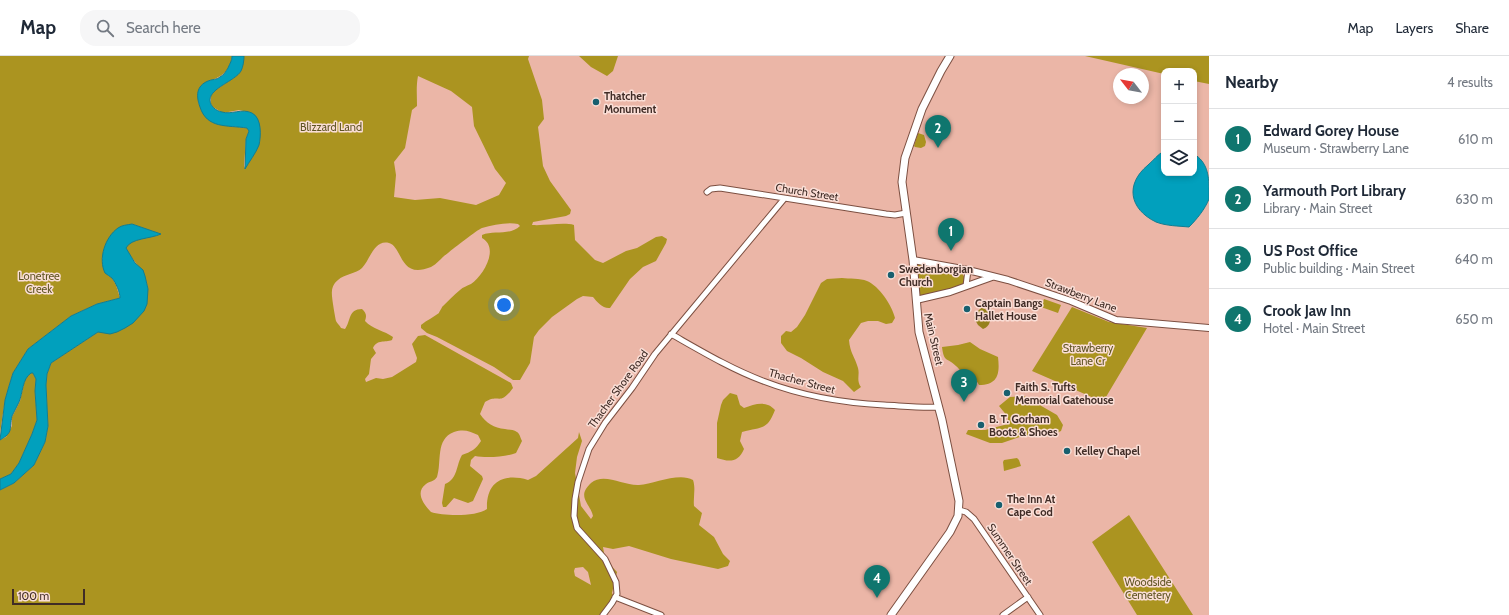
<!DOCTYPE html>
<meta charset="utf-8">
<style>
:root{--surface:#fff;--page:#f6f6f7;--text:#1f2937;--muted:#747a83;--line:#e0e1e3;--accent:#0f766e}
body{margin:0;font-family:Cabin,sans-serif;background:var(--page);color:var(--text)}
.controls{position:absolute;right:12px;top:12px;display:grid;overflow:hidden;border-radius:8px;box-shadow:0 2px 6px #0003}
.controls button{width:36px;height:36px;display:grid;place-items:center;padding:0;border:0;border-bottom:1px solid var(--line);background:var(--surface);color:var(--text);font:20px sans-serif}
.compass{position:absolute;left:1113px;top:12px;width:36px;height:36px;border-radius:50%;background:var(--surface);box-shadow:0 2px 6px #0003;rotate:301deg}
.scale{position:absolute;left:12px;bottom:10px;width:73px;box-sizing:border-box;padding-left:4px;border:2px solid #402c26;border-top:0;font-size:11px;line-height:14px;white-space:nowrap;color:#402c26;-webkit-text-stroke:3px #faded6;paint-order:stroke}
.you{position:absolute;left:504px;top:249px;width:14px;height:14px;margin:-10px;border:3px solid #fff;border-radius:50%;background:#1a73e8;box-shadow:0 0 0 6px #1a73e833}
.badge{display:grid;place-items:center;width:26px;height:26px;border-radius:50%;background:var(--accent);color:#fff;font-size:13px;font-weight:700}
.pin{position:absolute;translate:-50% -33px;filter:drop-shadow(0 1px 2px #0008)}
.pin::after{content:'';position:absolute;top:21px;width:14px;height:12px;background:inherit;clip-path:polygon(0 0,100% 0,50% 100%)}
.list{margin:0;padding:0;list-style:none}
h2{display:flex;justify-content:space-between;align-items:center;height:52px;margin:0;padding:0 16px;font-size:17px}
h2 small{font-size:13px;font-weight:400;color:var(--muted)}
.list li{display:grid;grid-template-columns:26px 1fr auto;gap:12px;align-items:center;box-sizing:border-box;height:60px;padding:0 16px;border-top:1px solid var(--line)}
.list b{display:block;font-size:15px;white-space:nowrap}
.list p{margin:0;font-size:13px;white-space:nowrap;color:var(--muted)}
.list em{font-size:13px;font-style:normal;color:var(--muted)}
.icon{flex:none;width:22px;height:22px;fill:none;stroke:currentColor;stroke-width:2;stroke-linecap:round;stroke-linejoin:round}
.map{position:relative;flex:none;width:1209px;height:559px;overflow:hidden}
header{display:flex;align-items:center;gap:24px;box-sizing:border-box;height:56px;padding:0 20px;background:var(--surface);border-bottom:1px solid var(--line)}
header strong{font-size:19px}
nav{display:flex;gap:22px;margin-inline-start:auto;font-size:14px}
.search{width:280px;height:36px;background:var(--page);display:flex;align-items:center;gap:10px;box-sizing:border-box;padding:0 14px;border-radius:16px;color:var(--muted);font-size:15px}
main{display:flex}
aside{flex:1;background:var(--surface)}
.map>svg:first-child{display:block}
</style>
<header>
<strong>Map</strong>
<div class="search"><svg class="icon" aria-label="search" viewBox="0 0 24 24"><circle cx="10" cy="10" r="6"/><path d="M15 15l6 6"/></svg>Search here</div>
<nav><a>Map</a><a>Layers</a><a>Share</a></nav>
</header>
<main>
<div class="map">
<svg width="1209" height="559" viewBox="0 0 1209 559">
<rect width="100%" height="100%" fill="#ebb6a7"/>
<!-- green -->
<path fill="#ab9420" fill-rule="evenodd" d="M0,0H232C231,14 221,22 208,25L198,46L200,50L229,70L247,72L249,75L246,83L244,110L245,112L259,88L260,74L252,57L239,54L223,57L213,51L211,48V39L214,35L235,21L241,15L244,0H529L528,3L542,44L544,63L538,71L543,110L550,125L571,154L570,158L566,160L533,166L532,169C545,170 563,166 574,169L575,184L595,204L603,207L626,195L637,192L656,181L662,180L667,183L666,187L656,205L643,211L630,223L610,252C603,253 597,246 593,241L583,240L577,243L552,261L539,274L534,281L530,307L520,324H513L494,311L437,281L427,277L421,272V269C427,264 434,261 439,257C439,256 442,252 442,251C447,246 454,239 460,234C463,231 467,230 471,228C483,220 500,192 482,182V179C494,174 510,180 520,170L518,168C507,166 493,169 482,172C477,174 454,192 448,197C442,201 437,208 431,211C399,224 403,191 389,187C374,183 370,204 362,212C356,218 344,218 338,224C335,226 332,231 332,235C331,239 335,260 336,265C337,267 340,270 341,272L345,273C351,265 348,253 362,253C366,257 367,259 365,265C372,273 385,275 393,281L392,284C385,287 377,283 373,292L376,297L371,303L369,318L365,323L366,326L376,322L383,323L392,321L416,306L417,302L412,288L418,280L425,279L511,327L513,332C499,351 500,337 485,346L480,358C486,367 494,372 505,373C509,374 513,373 517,376C520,378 520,381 522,385L516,397C505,401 486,402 475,400L471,404L470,410L482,420L483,423L473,445L468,447L454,442L446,451H443L442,447L445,428C458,423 456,409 462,399C471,396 476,393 481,385L478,379C469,375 464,373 454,376C435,383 442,406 437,421C434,426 430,425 426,428C415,436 423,448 431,456C443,460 476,461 487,453C486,425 504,417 528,424L536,420L578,382L579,376L582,385L577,401L575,417L581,450L591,463L593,460C590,447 576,441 591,427C604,416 624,430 639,429C654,428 679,416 693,424C696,433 693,441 694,450L702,457L699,469L714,481L723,498L730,505L728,510L718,513L671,503L629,490L613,493L603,491L605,503L617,516L612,537L616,546L606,559H0V434L14,427L34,409L45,386L48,370L46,329L47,318L51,307L98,276L148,233C145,214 135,208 125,192C130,181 150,183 160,178L132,168L105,190L102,202L103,209L108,219L112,222L116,229L120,242L97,248L71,260L28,293L13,317L9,330L5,344L0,377ZM418,20L451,35L472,51L474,70L495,113L506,127L499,139L476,149L440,142L415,144L394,141L396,119L394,106L405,92L412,54L417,50C417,40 416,30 418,20ZM583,511L588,516L591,529L575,520L574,515L575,512Z
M579,0H618L613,15L607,20L591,11Z
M1085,0H1209V28L1194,25V15H1164V18Z
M918,77L924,79L926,86L925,90L921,92L915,91L914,90Z
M919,208L960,215C962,218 965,220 965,224C964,233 929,239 921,240L919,238L917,210Z
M842,222C849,223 860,222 867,225C879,230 892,249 895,262L892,267L886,268L878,265H868L861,267L849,284C850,297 855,301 858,312C860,319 856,324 861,331L854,336L843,325L823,316L801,302L787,295L781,287V280L786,275L791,276L797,271L805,259L821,227L827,223Z
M1044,243L1061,249L1058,257L1041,251Z
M1072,251L1109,266L1147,272L1103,346L1032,315Z
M970,286L980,293L998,301C1000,318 998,329 979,329C973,317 971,323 962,317C960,315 959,312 956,310C947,301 944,307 942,291L958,289Z
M30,317H33L36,323L35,335L37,364L32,378L19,407L11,418L0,423V384L6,381L12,370V361L20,345L25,323Z
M730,337L737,339L740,349L744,352C755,348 766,344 775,354C767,375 762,370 742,376L740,385L744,393C738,407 729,406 717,402V367L721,349L723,344Z
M1024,340L1057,359L1063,369L1061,375L1049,380L1037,381L1025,379L1002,387H990L966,378L968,374H985L1008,368V361L999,350L1010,341Z
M1017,402L1019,404L1021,410L1004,415L1003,406L1004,404Z
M1129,459L1193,559H1137L1092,486Z"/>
<!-- forest -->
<path fill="#96811c" d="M982,251L989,256C991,263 991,270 983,273L978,269L974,262L976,257Z"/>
<!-- water -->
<path fill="#01a0bd" stroke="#147d90" d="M232,0H244C244,5 243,11 241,15C235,25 210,32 210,44C210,50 216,55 222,56C231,59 242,52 252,57C262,62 261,80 259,89C256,97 249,106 245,113L246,83L249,75L247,72C227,69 207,73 200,51C196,40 196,30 208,25C212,23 217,24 220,21C224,19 226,15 228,12C230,7 232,5 232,0Z
M1164,95V117H1194V98C1207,106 1209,119 1209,133C1209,136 1209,140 1209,143C1205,153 1197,163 1189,171C1179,170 1166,170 1156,166C1129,153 1125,128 1148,109C1154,104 1157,99 1164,95Z
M132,168L161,178C150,183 131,182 126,192L135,207L143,214L145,220L148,233L147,248L144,255L133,267L125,272L117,276L110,278L98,276L51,307L47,318L46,329L48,370L45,386L34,409L14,427L0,434V423L11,418L19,407L32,378L37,364L35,335L36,323L33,317H31C22,323 23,337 19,346C17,351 14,355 12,360C9,373 14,376 0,384L5,344L9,330L13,317L28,293L71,260L97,248L120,242C120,236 116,227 112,222C110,220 107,219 105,217C98,203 105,181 118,172C122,169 127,169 132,168Z"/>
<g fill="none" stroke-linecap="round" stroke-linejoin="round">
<!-- minor casing -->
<g stroke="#7c4f41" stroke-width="7">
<path id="minor" d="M707,136L711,133L720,132L886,158L895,159L906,157
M966,230L968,214
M671,278C701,295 731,313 763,325C802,340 843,347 884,349C903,350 921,352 939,351
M959,454L966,456L974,463L1040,559
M615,541L661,559
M603,559L612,547L617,538L616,526L605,503L577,472L574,460L575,443L578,426L589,393L605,367L632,332L655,298L784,143
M1003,559L1028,541"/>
</g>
<!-- tertiary casing -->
<g stroke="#7c4f41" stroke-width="8">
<path id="tertiary" d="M913,204L968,214L1008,224L1071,245L1116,264L1209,272
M916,244L950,236L992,221"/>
</g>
<!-- secondary casing -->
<g stroke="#7c4f41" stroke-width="9">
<path id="secondary" d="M891,559L950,476L958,460L959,445L942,364L919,276L913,204L902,126L905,102L922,53L941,15L950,0"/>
</g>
<!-- minor -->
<use href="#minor" stroke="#fff" stroke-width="5"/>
<!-- tertiary -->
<use href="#tertiary" stroke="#fff" stroke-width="6"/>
<!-- secondary -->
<use href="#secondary" stroke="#fff" stroke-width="7"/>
</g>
<!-- markers -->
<g fill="#175f6f" stroke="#faded6" stroke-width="1.5">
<circle cx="596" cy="46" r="4"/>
<circle cx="891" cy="219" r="4"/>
<circle cx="967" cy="253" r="4"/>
<circle cx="1007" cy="337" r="4"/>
<circle cx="981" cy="369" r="4"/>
<circle cx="1067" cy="395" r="4"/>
<circle cx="999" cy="449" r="4"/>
</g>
<g text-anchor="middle" stroke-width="3" stroke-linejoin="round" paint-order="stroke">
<!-- poi labels -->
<g font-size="11" font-weight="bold" fill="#402c26" stroke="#faded6" text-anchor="start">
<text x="604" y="44">Thatcher<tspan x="604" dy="13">Monument</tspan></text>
<text x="899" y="217">Swedenborgian<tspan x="899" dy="13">Church</tspan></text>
<text x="975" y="251">Captain Bangs<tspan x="975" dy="13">Hallet House</tspan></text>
<text x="1015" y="335">Faith S. Tufts<tspan x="1015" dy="13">Memorial Gatehouse</tspan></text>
<text x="989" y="367">B. T. Gorham<tspan x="989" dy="13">Boots &amp; Shoes</tspan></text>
<text x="1075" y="399">Kelley Chapel</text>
<text x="1007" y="447">The Inn At<tspan x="1007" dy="13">Cape Cod</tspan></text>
</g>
<!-- park labels -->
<g font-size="11" fill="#5f5422" stroke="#faded6">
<text x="331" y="75">Blizzard Land</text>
<text x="39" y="224">Lonetree<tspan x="39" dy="13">Creek</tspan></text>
<text x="1088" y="296">Strawberry<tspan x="1088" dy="13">Lane Cr</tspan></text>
<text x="1148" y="530">Woodside<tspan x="1148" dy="13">Cemetery</tspan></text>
</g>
<!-- street labels -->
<g font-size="11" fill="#402c26" stroke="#faded6">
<text transform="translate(807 136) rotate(9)" y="4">Church Street</text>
<text transform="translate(1081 239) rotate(21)" y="4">Strawberry Lane</text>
<text transform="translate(934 283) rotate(77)" y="4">Main Street</text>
<text transform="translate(802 325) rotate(15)" y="4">Thacher Street</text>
<text transform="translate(618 333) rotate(-54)" y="4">Thacher Shore Road</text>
<text transform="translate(1010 498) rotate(56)" y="4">Summer Street</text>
</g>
</g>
</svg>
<div class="controls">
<button>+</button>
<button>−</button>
<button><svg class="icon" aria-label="layers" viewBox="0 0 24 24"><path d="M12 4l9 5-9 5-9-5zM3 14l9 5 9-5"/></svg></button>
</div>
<svg class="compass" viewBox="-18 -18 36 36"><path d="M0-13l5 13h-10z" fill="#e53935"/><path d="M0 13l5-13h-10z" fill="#747a83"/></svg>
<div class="scale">100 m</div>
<div class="you"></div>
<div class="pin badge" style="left:951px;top:195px">1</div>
<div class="pin badge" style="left:938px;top:92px">2</div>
<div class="pin badge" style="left:964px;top:346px">3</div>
<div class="pin badge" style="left:877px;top:542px">4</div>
</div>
<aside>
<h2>Nearby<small>4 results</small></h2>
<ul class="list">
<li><span class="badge">1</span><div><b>Edward Gorey House</b><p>Museum · Strawberry Lane</p></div><em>610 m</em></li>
<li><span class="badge">2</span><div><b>Yarmouth Port Library</b><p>Library · Main Street</p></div><em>630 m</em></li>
<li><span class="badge">3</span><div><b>US Post Office</b><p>Public building · Main Street</p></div><em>640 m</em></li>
<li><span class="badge">4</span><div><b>Crook Jaw Inn</b><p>Hotel · Main Street</p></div><em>650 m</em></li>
</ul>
</aside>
</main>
